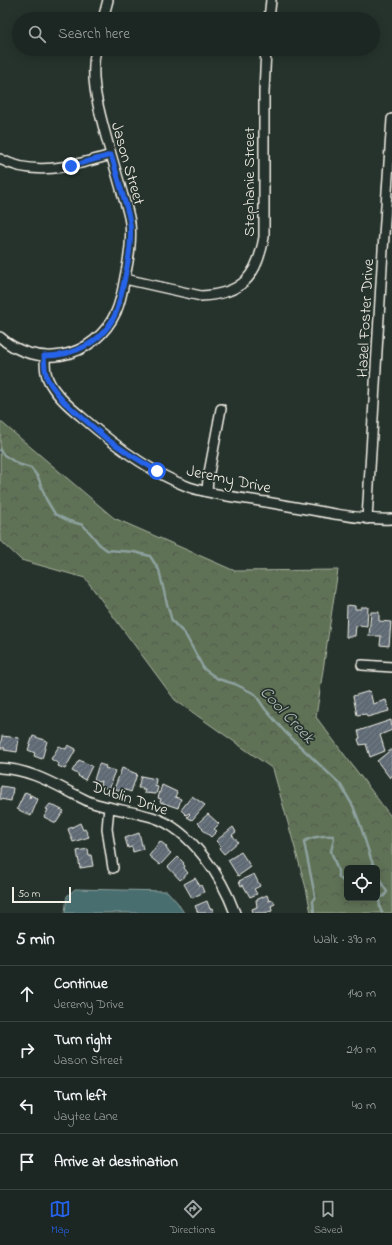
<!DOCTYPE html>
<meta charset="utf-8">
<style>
:root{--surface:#1c2622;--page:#252e2a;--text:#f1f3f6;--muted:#a0a5a5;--line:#3a4340;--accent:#2563eb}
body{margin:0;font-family:"Indie Flower",sans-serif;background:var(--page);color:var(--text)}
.controls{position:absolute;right:12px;bottom:12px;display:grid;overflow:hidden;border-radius:6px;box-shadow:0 2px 10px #0003}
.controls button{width:36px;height:36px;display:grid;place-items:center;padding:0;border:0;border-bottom:1px solid var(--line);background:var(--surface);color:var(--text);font:20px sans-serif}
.scale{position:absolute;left:12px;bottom:10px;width:59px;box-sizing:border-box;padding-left:4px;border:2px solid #f4f1e8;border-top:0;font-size:11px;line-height:14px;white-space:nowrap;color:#f4f1e8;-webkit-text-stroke:3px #26332d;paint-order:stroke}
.stop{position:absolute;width:12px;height:12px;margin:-9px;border:3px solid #2563eb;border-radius:50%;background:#fff}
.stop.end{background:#2563eb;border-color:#fff;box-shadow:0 1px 4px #0008}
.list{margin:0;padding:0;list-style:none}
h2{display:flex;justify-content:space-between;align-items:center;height:52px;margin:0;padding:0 16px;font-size:17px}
h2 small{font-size:13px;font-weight:400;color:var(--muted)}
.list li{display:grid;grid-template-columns:26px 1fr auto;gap:12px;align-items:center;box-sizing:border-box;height:56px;padding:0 16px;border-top:1px solid var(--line)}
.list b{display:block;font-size:15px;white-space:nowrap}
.list p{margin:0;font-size:13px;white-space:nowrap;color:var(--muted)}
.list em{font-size:13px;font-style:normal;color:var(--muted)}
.icon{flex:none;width:22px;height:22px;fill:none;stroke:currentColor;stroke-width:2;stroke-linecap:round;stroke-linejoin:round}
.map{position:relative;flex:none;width:392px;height:913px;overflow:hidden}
.search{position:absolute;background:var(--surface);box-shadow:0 2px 10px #0003;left:12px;right:12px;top:12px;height:44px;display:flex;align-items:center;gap:10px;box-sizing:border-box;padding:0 14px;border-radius:22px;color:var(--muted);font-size:15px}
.sheet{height:276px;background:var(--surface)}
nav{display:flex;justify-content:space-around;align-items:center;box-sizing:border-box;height:56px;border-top:1px solid var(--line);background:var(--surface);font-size:11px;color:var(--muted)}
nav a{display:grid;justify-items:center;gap:2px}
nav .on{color:var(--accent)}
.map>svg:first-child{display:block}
</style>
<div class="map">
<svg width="392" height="913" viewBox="0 0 392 913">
<defs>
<pattern id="forest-crowns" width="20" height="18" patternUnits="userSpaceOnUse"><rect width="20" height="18" fill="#5f7256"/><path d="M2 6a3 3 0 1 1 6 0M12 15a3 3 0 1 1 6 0" fill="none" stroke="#535b4d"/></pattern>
<pattern id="building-hatch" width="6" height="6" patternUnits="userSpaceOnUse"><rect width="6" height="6" fill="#5e6a74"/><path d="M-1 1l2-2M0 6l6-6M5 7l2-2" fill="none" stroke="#768088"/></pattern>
</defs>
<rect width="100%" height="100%" fill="#26332d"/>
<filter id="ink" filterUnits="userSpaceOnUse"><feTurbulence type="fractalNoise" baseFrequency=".025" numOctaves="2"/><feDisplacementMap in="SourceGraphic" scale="8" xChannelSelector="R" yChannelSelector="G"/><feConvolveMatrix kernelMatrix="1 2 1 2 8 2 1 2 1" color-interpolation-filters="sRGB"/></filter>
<g filter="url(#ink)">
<!-- forest -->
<path fill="url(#forest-crowns)" stroke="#aab29f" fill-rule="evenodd" d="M0,421L114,518L235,571L338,570L316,717L392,818V913H311L306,888L273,769L175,700L85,578L21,560L0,540ZM347,868H377V898H347Z"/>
<!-- water -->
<path fill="#4a6e6f" stroke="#8ea29f" d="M75,889L167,891L177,902L184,913H65L67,896Z"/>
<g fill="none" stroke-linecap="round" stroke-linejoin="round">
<!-- stream -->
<path stroke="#8ea29f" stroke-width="2.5" d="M0,450L4,455L18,464L31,468L38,477L46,499L55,514L69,521L83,525L92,535L99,544L107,550L134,552L150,556L159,570L166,600L172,621L185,634L204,669L218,679L235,684L255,694L265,709L285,732L340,784L353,806L360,824L371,859L375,868
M377,871L381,882L387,892L384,896L379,898L380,908L382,913
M314,913L313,901L315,896L304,842C309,837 326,835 333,836L334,839L331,851L338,871V876L344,882L347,879V868"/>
</g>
<!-- building -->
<path fill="url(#building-hatch)" stroke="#f4f1e8" d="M347,605L355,606V609H361V607H368L367,626L359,625L358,626H356L355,636H352V637H346Z
M371,612H379V621L391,622L389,646L380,645L381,636H369Z
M370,691L373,704L386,700L389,711L367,717L366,714L357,715L353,696Z
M391,720L392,730L380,735L385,751L370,757L366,744L360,745L358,739L360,738L358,731Z
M2,736L19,738L17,752L4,750L5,748H0Z
M33,736L47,741L42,759L34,756L35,753L28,750Z
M68,745L76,749L65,769L58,766L59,764L51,759L59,746L66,749Z
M392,749V776L390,778L377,761Z
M79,760L92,766L85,780L78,776L79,775L72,771Z
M99,764L106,766L105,768L115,771L111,781L112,782L109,789L100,786L101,781L98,782L94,780Z
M122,768L137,774L131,792L123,789L122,791L114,789Z
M141,776L156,779L155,786L158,787L156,794L144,793L145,790H142L143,788H138Z
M162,785L177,792L175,797L181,799L178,808L160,802L161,799L158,798Z
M1,786L13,788L11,801L0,799V788H1Z
M25,792L30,794L29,798H30L31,795L38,799L31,816L17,809Z
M192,796L205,805L192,820L187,817L190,814L189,813L186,815L181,810Z
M50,804L64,811L56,823L44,817L48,810L46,809Z
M208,814L219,824L214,829L217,831L211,837L202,829L203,828L198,823Z
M80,823L83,830L85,829L89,837L73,842L68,829Z
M233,827L236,832L232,835L238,842L224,854L219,848L221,846L216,841Z
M139,833L143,849L133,852L132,847L128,848L125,838Z
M160,841L166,846L167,850L171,853L160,865L149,856Z
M88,849L89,855H91L93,866L80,868L77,851Z
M241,852L251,867L238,876L228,860Z
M178,857L184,863L183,864L185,866L184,868L188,873L180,880L168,867Z
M254,874L260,886L254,889L257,894L250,897L243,885L241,886L239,881Z
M195,878L200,886L201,885L204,892L192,898L184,884Z
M267,895L269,901L273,900L275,904L271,906L272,911L264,913H253L252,909L257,907L256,900Z
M207,901L210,909L212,908L214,913H198L195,906Z"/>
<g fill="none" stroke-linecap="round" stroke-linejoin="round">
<!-- minor casing -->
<g stroke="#f4f1e8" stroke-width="12">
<path id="minor" d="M103,19L108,0
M269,19L271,0
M0,159C36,178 75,165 111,155
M125,279L201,296C242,294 257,277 264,237V92L266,49
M0,337C16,352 40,359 62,355C86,351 106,334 116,312C121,301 123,288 125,277C129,259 132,241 130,223C129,214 126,205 123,196C117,174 110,152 104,129C97,103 90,76 96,49
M45,356C45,367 45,376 51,385C59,398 71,408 83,418C113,444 151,473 189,487C213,495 241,498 266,502C289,506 312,510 335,514C354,517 372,520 392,519
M207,492L208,478L221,409
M367,519L383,250L392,119
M362,665L392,667
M0,768C25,769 47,780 68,791C76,795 83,799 90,802C110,809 132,811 152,817C191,829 222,877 235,913
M109,807L107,829L113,868"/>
</g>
<!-- minor -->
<use href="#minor" stroke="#26332d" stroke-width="9"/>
</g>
</g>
<g fill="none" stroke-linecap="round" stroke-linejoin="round" filter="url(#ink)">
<!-- route -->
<path stroke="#2563eb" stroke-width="5" d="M71,166L111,155C116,170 120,186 125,202C127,209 129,216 130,223C132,241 129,259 125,277C123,288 120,299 117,310C105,341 76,356 44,356L45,369L47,378L51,385L63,401L107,439L129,454L157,471"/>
</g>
<g text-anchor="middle" stroke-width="3.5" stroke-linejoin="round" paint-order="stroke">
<!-- street labels -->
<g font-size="16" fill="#f4f1e8" stroke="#26332d">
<text transform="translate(129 163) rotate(74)" y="6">Jason Street</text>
<text transform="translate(248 182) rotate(-90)" y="6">Stephanie Street</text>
<text transform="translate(364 318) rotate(-87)" y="6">Hazel Foster Drive</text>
<text transform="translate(229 478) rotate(12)" y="6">Jeremy Drive</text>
<text transform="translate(130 797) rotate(18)" y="6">Dublin Drive</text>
</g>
<!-- water labels -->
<g font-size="17" font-style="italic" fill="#b0bdb8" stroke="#26332d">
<text transform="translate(288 714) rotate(47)" y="6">Cool Creek</text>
</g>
</g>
</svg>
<div class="controls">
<button><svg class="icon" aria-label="locate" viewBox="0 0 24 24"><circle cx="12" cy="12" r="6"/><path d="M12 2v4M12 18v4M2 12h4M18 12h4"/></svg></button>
</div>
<div class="scale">50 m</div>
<div class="stop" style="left:157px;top:471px"></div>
<div class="stop end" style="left:71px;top:166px"></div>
<div class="search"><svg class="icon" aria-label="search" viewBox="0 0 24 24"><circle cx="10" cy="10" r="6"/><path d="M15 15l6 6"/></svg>Search here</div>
</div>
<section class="sheet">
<h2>5 min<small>Walk · 390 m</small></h2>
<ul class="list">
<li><svg class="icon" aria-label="ahead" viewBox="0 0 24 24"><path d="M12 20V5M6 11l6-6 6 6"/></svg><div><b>Continue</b><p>Jeremy Drive</p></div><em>140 m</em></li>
<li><svg class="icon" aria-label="right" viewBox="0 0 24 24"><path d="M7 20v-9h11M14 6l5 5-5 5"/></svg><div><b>Turn right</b><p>Jason Street</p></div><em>210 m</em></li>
<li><svg class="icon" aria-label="left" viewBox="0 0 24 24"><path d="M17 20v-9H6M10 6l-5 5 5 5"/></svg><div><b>Turn left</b><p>Jaytee Lane</p></div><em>40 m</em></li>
<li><svg class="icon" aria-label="arrive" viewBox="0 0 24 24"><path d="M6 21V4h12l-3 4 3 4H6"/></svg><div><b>Arrive at destination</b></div></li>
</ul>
</section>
<nav>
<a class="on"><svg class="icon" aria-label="map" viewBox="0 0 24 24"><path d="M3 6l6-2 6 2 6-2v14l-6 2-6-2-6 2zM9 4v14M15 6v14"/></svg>Map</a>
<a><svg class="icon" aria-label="directions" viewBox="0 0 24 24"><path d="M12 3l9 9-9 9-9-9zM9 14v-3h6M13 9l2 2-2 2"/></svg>Directions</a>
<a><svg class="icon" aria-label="saved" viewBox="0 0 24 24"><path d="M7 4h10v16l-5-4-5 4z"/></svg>Saved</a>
</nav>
